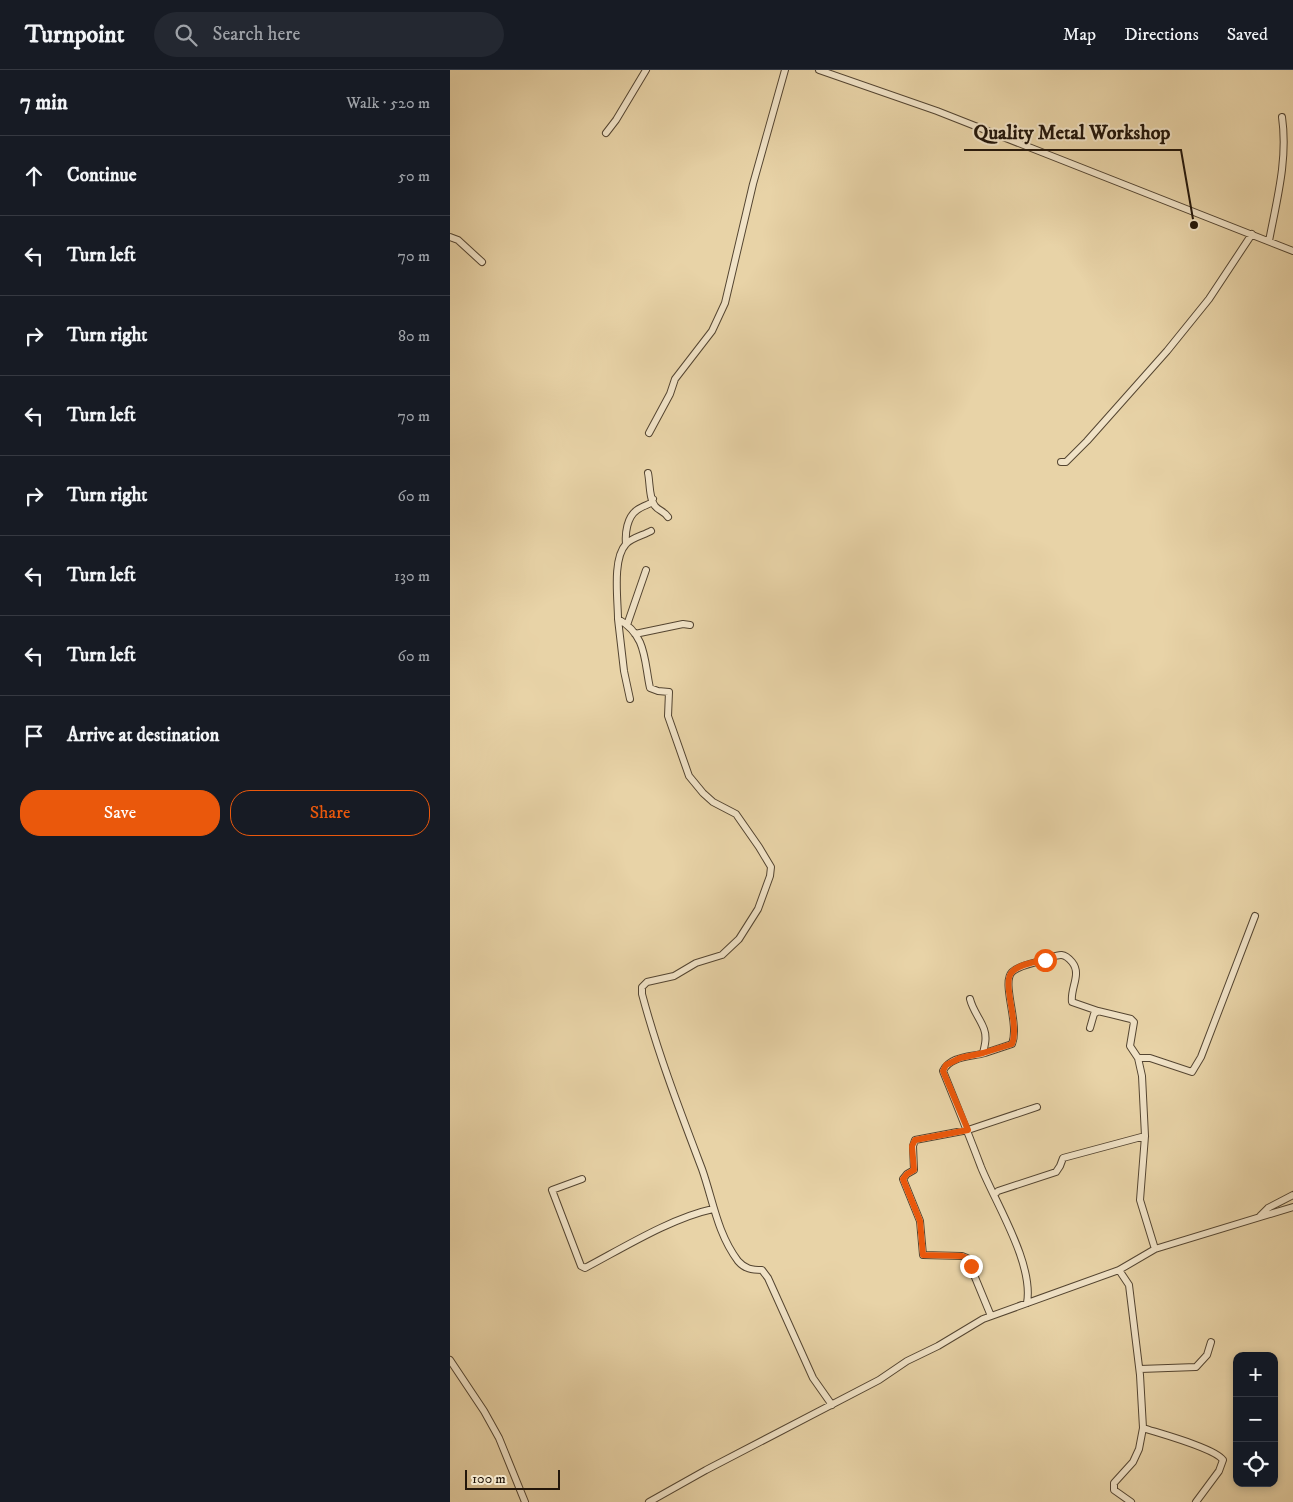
<!DOCTYPE html>
<meta charset="utf-8">
<style>
:root{--surface:#171b24;--page:#242831;--text:#f1f3f6;--muted:#9ea1a6;--line:#363941;--accent:#ea580c}
body{margin:0;font-family:"IM FELL DW Pica",serif;background:var(--page);color:var(--text)}
.controls{position:absolute;right:15px;bottom:15px;display:grid;overflow:hidden;border-radius:10px;box-shadow:0 2px 8px #0003}
.controls button{width:45px;height:45px;display:grid;place-items:center;padding:0;border:0;border-bottom:1px solid var(--line);background:var(--surface);color:var(--text);font:25px sans-serif}
.scale{position:absolute;left:15px;bottom:12px;width:95px;box-sizing:border-box;padding-left:5px;border:2px solid #23160a;border-top:0;font-size:14px;line-height:18px;white-space:nowrap;color:#23160a;-webkit-text-stroke:4px #f0e2c6;paint-order:stroke}
.stop{position:absolute;width:15px;height:15px;margin:-11px;border:4px solid #ea580c;border-radius:50%;background:#fff}
.stop.end{background:#ea580c;border-color:#fff;box-shadow:0 1px 5px #0008}
.list{margin:0;padding:0;list-style:none}
h2{display:flex;justify-content:space-between;align-items:center;height:65px;margin:0;padding:0 20px;font-size:21px}
h2 small{font-size:16px;font-weight:400;color:var(--muted)}
.list li{display:grid;grid-template-columns:32px 1fr auto;gap:15px;align-items:center;box-sizing:border-box;height:80px;padding:0 20px;border-top:1px solid var(--line)}
.list b{display:block;font-size:19px;white-space:nowrap}
.list em{font-size:16px;font-style:normal;color:var(--muted)}
.actions{display:flex;gap:10px;padding:15px 20px}
.actions a{flex:1;padding:11px 0;border:1px solid var(--accent);border-radius:20px;text-align:center;font-size:18px;color:var(--accent)}
.actions .main{background:var(--accent);color:#fff}
.icon{flex:none;width:28px;height:28px;fill:none;stroke:currentColor;stroke-width:2;stroke-linecap:round;stroke-linejoin:round}
.map{position:relative;flex:none;width:843px;height:1432px;overflow:hidden}
header{display:flex;align-items:center;gap:30px;box-sizing:border-box;height:70px;padding:0 25px;background:var(--surface);border-bottom:1px solid var(--line)}
header strong{font-size:24px}
nav{display:flex;gap:28px;margin-inline-start:auto;font-size:18px}
.search{width:350px;height:45px;background:var(--page);display:flex;align-items:center;gap:12px;box-sizing:border-box;padding:0 18px;border-radius:28px;color:var(--muted);font-size:19px}
main{display:flex}
aside{flex:1;background:var(--surface)}
.map>svg:first-child{display:block}
</style>
<header>
<strong>Turnpoint</strong>
<div class="search"><svg class="icon" aria-label="search" viewBox="0 0 24 24"><circle cx="10" cy="10" r="6"/><path d="M15 15l6 6"/></svg>Search here</div>
<nav><a>Map</a><a>Directions</a><a>Saved</a></nav>
</header>
<main>
<aside>
<h2>7 min<small>Walk · 520 m</small></h2>
<ul class="list">
<li><svg class="icon" aria-label="ahead" viewBox="0 0 24 24"><path d="M12 20V5M6 11l6-6 6 6"/></svg><div><b>Continue</b></div><em>50 m</em></li>
<li><svg class="icon" aria-label="left" viewBox="0 0 24 24"><path d="M17 20v-9H6M10 6l-5 5 5 5"/></svg><div><b>Turn left</b></div><em>70 m</em></li>
<li><svg class="icon" aria-label="right" viewBox="0 0 24 24"><path d="M7 20v-9h11M14 6l5 5-5 5"/></svg><div><b>Turn right</b></div><em>80 m</em></li>
<li><svg class="icon" aria-label="left" viewBox="0 0 24 24"><path d="M17 20v-9H6M10 6l-5 5 5 5"/></svg><div><b>Turn left</b></div><em>70 m</em></li>
<li><svg class="icon" aria-label="right" viewBox="0 0 24 24"><path d="M7 20v-9h11M14 6l5 5-5 5"/></svg><div><b>Turn right</b></div><em>60 m</em></li>
<li><svg class="icon" aria-label="left" viewBox="0 0 24 24"><path d="M17 20v-9H6M10 6l-5 5 5 5"/></svg><div><b>Turn left</b></div><em>130 m</em></li>
<li><svg class="icon" aria-label="left" viewBox="0 0 24 24"><path d="M17 20v-9H6M10 6l-5 5 5 5"/></svg><div><b>Turn left</b></div><em>60 m</em></li>
<li><svg class="icon" aria-label="arrive" viewBox="0 0 24 24"><path d="M6 21V4h12l-3 4 3 4H6"/></svg><div><b>Arrive at destination</b></div></li>
</ul>
<div class="actions"><a class="main">Save</a><a>Share</a></div>
</aside>
<div class="map">
<svg width="843" height="1432" viewBox="0 0 843 1432">
<rect width="100%" height="100%" fill="#e8d3a7"/>
<filter id="stains"><feTurbulence type="fractalNoise" baseFrequency=".004" numOctaves="4"/><feColorMatrix values="0 0 0 0 .2 0 0 0 0 .09 0 0 0 0 .02 0 0 0 .5 -.17"/></filter>
<radialGradient id="worn" r=".72"><stop offset=".6" stop-color="#630" stop-opacity="0"/><stop offset="1" stop-color="#630" stop-opacity=".3"/></radialGradient>
<g fill="none" stroke-linecap="round" stroke-linejoin="round">
<!-- minor casing -->
<g stroke="#544531" stroke-width="8">
<path id="minor" d="M369,0L487,41L843,181
M156,63L166,50L196,0
M0,167L8,170L32,192
M819,171C827,129 838,89 832,47
M199,363L220,324L225,309L262,261L275,233L303,114L335,0
M611,392H616L637,371L717,281L759,229L802,164
M198,403C200,412 199,429 205,436C209,441 214,441 218,447
M176,474C175,463 177,447 187,440C191,437 197,435 201,433L203,429
M168,549C168,530 162,489 176,474C181,468 194,465 201,461
M177,555L196,500
M185,564L233,554L240,555
M180,629L174,601L168,549C197,565 194,591 200,618L208,621L219,622L218,646L239,706L253,723L263,732L286,744L309,777L321,797L320,806L308,839L289,869L272,885L246,893L224,906L197,912L192,917V924C208,984 230,1041 252,1099C263,1130 267,1163 288,1191C295,1199 302,1200 312,1200L318,1208L363,1308L382,1335
M520,929C523,941 530,948 534,959C537,967 535,975 533,983
M640,958L644,944L648,941L681,949L684,952L680,976L688,988L692,1006L695,1066L690,1130L705,1179
M688,988H700L742,1002L751,987L805,846
M132,1109L102,1120L131,1196L135,1198C173,1178 221,1148 263,1139
M544,1125L548,1121L606,1102L610,1096L613,1088L695,1066
M810,1146L818,1138L843,1125
M669,1200L679,1215L690,1305L693,1358L689,1379L683,1392L664,1413V1420L681,1432
M577,1233C584,1194 546,1134 531,1097C519,1065 506,1033 493,1001C500,986 521,987 535,983C544,980 553,977 562,974C570,954 551,913 562,902C569,895 585,893 594,890C607,886 612,880 622,892C632,904 620,918 622,932L648,941
M541,1246L517,1188L512,1186L473,1185L470,1151L453,1109L457,1104L464,1100L463,1076L465,1070L518,1060L587,1037
M0,1290L34,1341L49,1368L75,1432
M690,1299L746,1297L757,1285L761,1272
M693,1358C708,1363 765,1378 773,1390L769,1401L746,1432
M199,1432L256,1400L429,1310L457,1291L488,1276L533,1249L669,1200L705,1179L843,1137"/>
</g>
<!-- minor -->
<use href="#minor" stroke="#f0e2c6" stroke-width="6"/>
</g>
<g fill="none" stroke-linecap="round" stroke-linejoin="round">
<!-- route -->
<path stroke="#ea580c" stroke-width="6" d="M521,1196L517,1188L512,1186L473,1185L470,1151L453,1109L457,1104L464,1100L462,1076L465,1070L518,1060L493,1001L496,995L510,988L533,983L562,974C570,954 551,912 562,902C569,894 585,892 595,890"/>
</g>
<!-- callouts -->
<path fill="none" stroke="#23160a" stroke-width="2" d="M744 155L731 80H514"/>
<circle fill="#23160a" stroke="#f0e2c6" stroke-width="2" cx="744" cy="155" r="5"/>
<g font-size="20" text-anchor="middle" font-weight="bold" fill="#23160a" stroke="#f0e2c6" stroke-width="4" stroke-linejoin="round" paint-order="stroke">
<text x="622" y="69">Quality Metal Workshop</text>
</g>
<rect width="100%" height="100%" filter="url(#stains)"/>
<rect width="100%" height="100%" fill="url(#worn)"/>
</svg>
<div class="controls">
<button>+</button>
<button>−</button>
<button><svg class="icon" aria-label="locate" viewBox="0 0 24 24"><circle cx="12" cy="12" r="6"/><path d="M12 2v4M12 18v4M2 12h4M18 12h4"/></svg></button>
</div>
<div class="scale">100 m</div>
<div class="stop" style="left:595px;top:890px"></div>
<div class="stop end" style="left:521px;top:1196px"></div>
</div>
</main>
